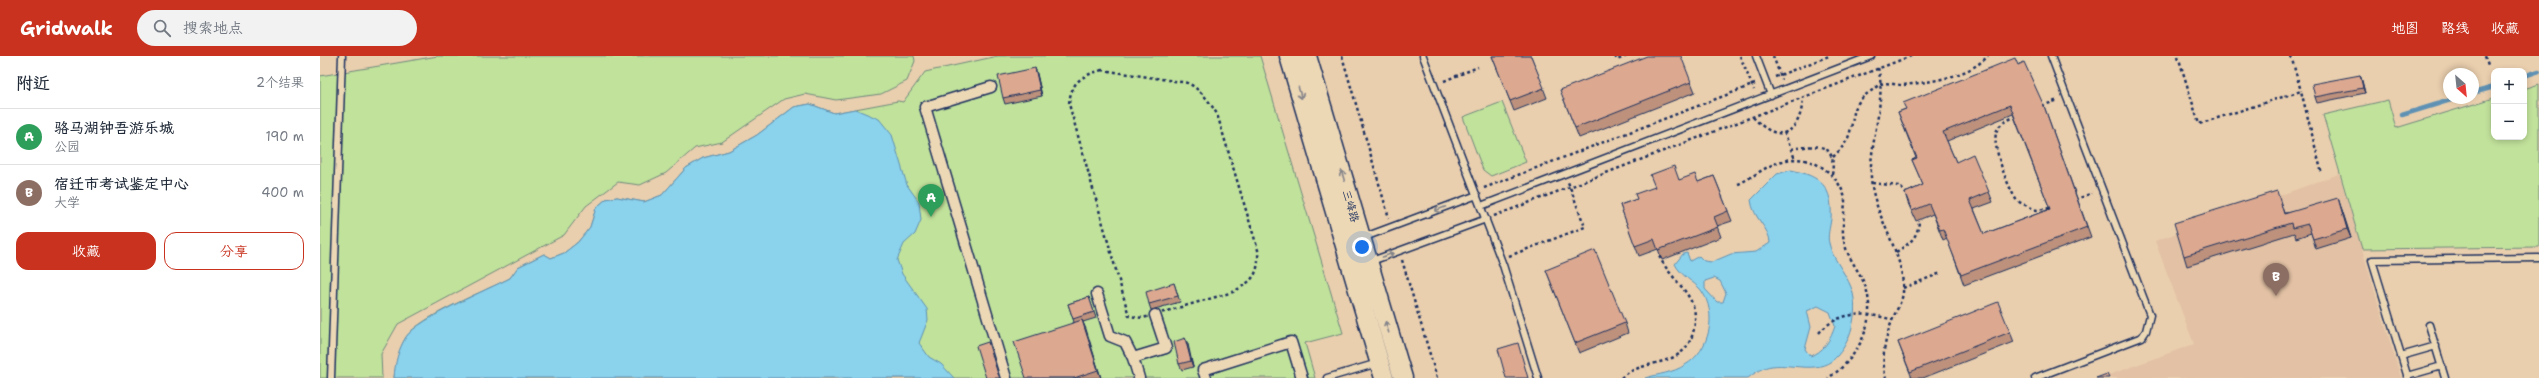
<!DOCTYPE html>
<html lang="zh">
<meta charset="utf-8">
<style>
:root{--surface:#fff;--page:#f2f2f3;--text:#1f2937;--muted:#747a83;--line:#e0e1e3;--accent:#c8321e}
body{margin:0;font-family:"Shantell Sans","LXGW WenKai TC",sans-serif;background:var(--page);color:var(--text)}
.controls{position:absolute;right:12px;top:12px;display:grid;overflow:hidden;border-radius:8px;box-shadow:0 2px 6px #0003}
.controls button{width:36px;height:36px;display:grid;place-items:center;padding:0;border:0;border-bottom:1px solid var(--line);background:var(--surface);color:var(--text);font:20px sans-serif}
.compass{position:absolute;left:2123px;top:12px;width:36px;height:36px;border-radius:50%;background:var(--surface);box-shadow:0 2px 6px #0003;rotate:153deg}
.you{position:absolute;left:1042px;top:191px;width:14px;height:14px;margin:-10px;border:3px solid #fff;border-radius:50%;background:#1a73e8;box-shadow:0 0 0 6px #1a73e833}
.badge{display:grid;place-items:center;width:26px;height:26px;border-radius:50%;background:var(--accent);color:#fff;font-size:13px;font-weight:700}
.pin{position:absolute;translate:-50% -33px;filter:drop-shadow(0 1px 2px #0008)}
.pin::after{content:'';position:absolute;top:21px;width:14px;height:12px;background:inherit;clip-path:polygon(0 0,100% 0,50% 100%)}
.list{margin:0;padding:0;list-style:none}
h2{display:flex;justify-content:space-between;align-items:center;height:52px;margin:0;padding:0 16px;font-size:17px}
h2 small{font-size:13px;font-weight:400;color:var(--muted)}
.list li{display:grid;grid-template-columns:26px 1fr auto;gap:12px;align-items:center;box-sizing:border-box;height:56px;padding:0 16px;border-top:1px solid var(--line)}
.list b{display:block;font-size:15px;white-space:nowrap}
.list p{margin:0;font-size:13px;white-space:nowrap;color:var(--muted)}
.list em{font-size:13px;font-style:normal;color:var(--muted)}
.actions{display:flex;gap:8px;padding:12px 16px}
.actions a{flex:1;padding:9px 0;border:1px solid var(--accent);border-radius:12px;text-align:center;font-size:14px;color:var(--accent)}
.actions .main{background:var(--accent);color:#fff}
.icon{flex:none;width:22px;height:22px;fill:none;stroke:currentColor;stroke-width:2;stroke-linecap:round;stroke-linejoin:round}
.map{position:relative;flex:none;width:2219px;height:322px;overflow:hidden}
header{display:flex;align-items:center;gap:24px;box-sizing:border-box;height:56px;padding:0 20px;background:var(--accent);color:#fff}
header strong{font-size:19px}
nav{display:flex;gap:22px;margin-inline-start:auto;font-size:14px}
.search{width:280px;height:36px;background:var(--page);display:flex;align-items:center;gap:10px;box-sizing:border-box;padding:0 14px;border-radius:22px;color:var(--muted);font-size:15px}
main{display:flex}
aside{flex:1;background:var(--surface)}
.map>svg:first-child{display:block}
</style>
<header>
<strong>Gridwalk</strong>
<div class="search"><svg class="icon" aria-label="search" viewBox="0 0 24 24"><circle cx="10" cy="10" r="6"/><path d="M15 15l6 6"/></svg>搜索地点</div>
<nav><a>地图</a><a>路线</a><a>收藏</a></nav>
</header>
<main>
<aside>
<h2>附近<small>2个结果</small></h2>
<ul class="list">
<li><span class="badge" style="background:#2e9e5b">A</span><div><b>骆马湖钟吾游乐城</b><p>公园</p></div><em>190 m</em></li>
<li><span class="badge" style="background:#8d6e63">B</span><div><b>宿迁市考试鉴定中心</b><p>大学</p></div><em>400 m</em></li>
</ul>
<div class="actions"><a class="main">收藏</a><a>分享</a></div>
</aside>
<div class="map">
<svg width="2219" height="322" viewBox="0 0 2219 322">
<rect width="100%" height="100%" fill="#eacfae"/>
<filter id="ink" filterUnits="userSpaceOnUse"><feTurbulence type="fractalNoise" baseFrequency=".025" numOctaves="2"/><feDisplacementMap in="SourceGraphic" scale="8" xChannelSelector="R" yChannelSelector="G"/><feConvolveMatrix kernelMatrix="1 2 1 2 8 2 1 2 1" color-interpolation-filters="sRGB"/></filter>
<g filter="url(#ink)">
<!-- built -->
<path fill="#e2c1a4" d="M2019,118L2081,322H1781L1874,288L1835,185Z"/>
<!-- green -->
<path fill="#c1e29b" stroke="#6e887c" d="M118,0H594L595,5L587,25L561,38L516,44L485,38L464,43L402,86L375,92L346,117L320,129L298,126L266,150L244,179L78,268L61,298L62,322H0V20Z
M678,0H940L1023,277L985,287L995,322H74C76,307 78,294 86,281C99,261 167,234 190,222L198,211L224,198L231,202L244,197L258,186L270,171L276,152L286,143L297,141L324,146L342,139L366,112L383,102L409,95L437,79L474,51L490,48L514,57L578,45L583,46L605,16Z
M2219,28V191L2042,193L2003,59L2068,44L2076,72L2174,42V81H2204V33Z
M1182,46L1206,106L1171,120L1163,114L1143,61Z"/>
<!-- water -->
<path fill="#8bd2ed" stroke="#5e91b4" fill-rule="evenodd" d="M490,48L514,57L535,53L559,63L572,79L587,129L599,146L601,164L595,178L584,188L577,204L582,218L607,253L608,264L599,287L609,301L621,308L634,322H74C75,307 78,294 86,281C99,262 167,234 190,222L198,211L224,198L231,202L244,197L258,186L270,171L276,152L286,143L297,141L324,146L342,139L366,112L383,102L409,95L437,79L474,51Z
M1471,114C1501,120 1513,131 1511,163C1510,171 1507,180 1509,187C1512,202 1525,216 1531,231C1539,251 1533,282 1518,299C1501,320 1474,307 1452,310C1443,311 1436,316 1428,322H1325C1338,318 1353,317 1365,309C1390,295 1398,257 1381,234C1373,225 1361,220 1355,208L1363,198L1367,197L1370,205L1379,200L1384,205L1392,206L1411,198L1436,196L1450,187C1450,172 1433,163 1431,144L1457,118ZM1394,222L1400,225L1406,237L1403,246H1397L1385,233V225ZM1498,250L1510,256L1515,270C1511,283 1503,297 1490,300L1485,293L1491,271L1487,255Z"/>
<g fill="none" stroke-linecap="round" stroke-linejoin="round">
<!-- stream -->
<path stroke="#5e91b4" stroke-width="4.5" d="M2204,20L2219,15
M2153,37L2174,31
M2082,59L2137,42"/>
<!-- service casing -->
<g stroke="#1b2f5e" stroke-width="9">
<path id="service" d="M1103,0L1183,209L1218,322
M1436,0L1451,39
M1161,150L1551,0
M1042,182L1157,139
M1049,206L1166,163
M2109,269L2125,322
M2081,300L2116,290
M2087,320L2122,310
M11,322L22,0
M1007,322L1058,307
M1715,322L1822,281L1826,275L1830,259L1731,0
M2088,322L2052,204L2219,202"/>
</g>
<!-- pedestrian casing -->
<g stroke="#1b2f5e" stroke-width="13">
<path id="pedestrian" d="M671,31L605,51L686,322
M777,238L790,280L805,286L813,302L819,322
M813,302L846,292L835,259
M886,322L883,314L971,286L982,322"/>
</g>
<!-- secondary casing -->
<g stroke="#1b2f5e" stroke-width="21">
<path id="secondary" d="M969,0L1064,322
M987,0L1083,322"/>
</g>
<!-- path -->
<path stroke="#1b2f5e" stroke-width="2.5" stroke-dasharray="3 3" stroke-linecap="butt" d="M1022,0L1069,162
M1295,0L1297,4L1307,0
M1420,0L1434,34
M1453,0L1462,24
M1858,0L1879,68L1981,35L2002,118
M1971,0L1981,35
M2165,0L2168,9
M1558,12C1567,42 1549,88 1551,121C1553,161 1585,195 1583,237C1582,245 1577,253 1574,260C1566,279 1560,301 1566,322
M782,14L868,27C882,35 889,45 897,58L938,194C939,219 934,224 913,236L823,262L809,260L749,48C751,26 761,20 782,14Z
M1455,21L1509,0
M1124,25L1158,11
M1722,50L1738,44
M1697,60C1689,63 1680,67 1677,74C1670,88 1689,133 1697,145L1716,154L1731,152
M1433,61C1459,90 1481,78 1483,41
M1464,76L1475,103
M1471,93C1497,89 1517,85 1512,119
M1513,101C1519,95 1524,90 1528,82C1536,61 1529,49 1551,35C1554,33 1558,29 1561,28C1568,26 1576,29 1583,29C1611,26 1648,21 1668,0
M1552,127L1579,130L1587,138
M1418,128C1432,122 1444,111 1459,106C1487,96 1517,114 1525,142C1525,156 1521,172 1524,185C1527,201 1538,213 1544,227C1559,262 1539,303 1508,322
M1164,132L1435,28
M1755,144L1772,137
M1174,160L1591,0
M1576,196C1589,188 1598,182 1599,165
M1189,200L1265,171L1248,126
M1082,204L1117,322
M1583,232L1621,217
M1499,277C1519,254 1546,256 1573,264
M1301,322C1314,310 1333,309 1349,303C1361,299 1368,291 1372,280C1385,241 1354,230 1339,200"/>
<!-- service -->
<use href="#service" stroke="#edd8b6" stroke-width="6"/>
<!-- pedestrian -->
<use href="#pedestrian" stroke="#edd8b6" stroke-width="10"/>
<!-- secondary -->
<use href="#secondary" stroke="#edd8b6" stroke-width="18"/>
</g>
<!-- wall -->
<path fill="#bd917c" stroke="#1b2f5e" fill-rule="evenodd" d="M1172,0H1211L1227,42L1194,55Z
M1698,9L1724,50L1771,181L1644,229L1627,182L1623,184L1613,158L1596,165L1588,147L1585,137L1603,129L1592,104L1596,102L1578,56ZM1693,58L1730,153L1664,178L1654,153L1673,146L1669,136L1636,106L1627,85Z
M715,12L717,18L722,40L685,48L683,42Z
M2040,19L2042,25L2045,37L1997,47L1995,41Z
M1371,26L1375,36L1259,82L1244,44Z
M1394,120L1412,165L1397,170L1401,181L1342,204L1338,193L1319,200L1300,149L1317,143L1359,124L1378,126Z
M1960,145L1964,157L2021,151L2031,182L1996,193L1991,177L1976,182L1974,177L1867,210L1864,200Z
M1226,214L1305,267L1308,277L1259,297Z
M854,227L860,246L831,254L829,248Z
M769,241L776,262L763,266L781,322H706L754,266L748,248Z
M1690,276L1694,286L1603,322H1592L1578,286Z
M865,282L873,311L862,314L859,308Z"/>
<!-- shaded-wall -->
<path fill="#9a7665" stroke="#1b2f5e" d="M715,12L717,18L722,40L720,34Z
M2040,19L2042,25L2045,37L2043,32Z
M2018,142L2021,151L2031,182L2027,173Z
M762,264L766,273L781,322L778,314Z
M865,282L868,288L873,311L871,305Z"/>
<!-- building -->
<path fill="#dca990" stroke="#1b2f5e" fill-rule="evenodd" d="M1172,0H1211L1224,32L1190,45Z
M1327,0H1361L1371,26L1255,72L1240,34Z
M1695,2L1698,9L1704,6L1724,50L1767,171L1641,219L1623,173L1620,174L1609,148L1592,155L1585,137L1603,129L1592,104L1597,102L1578,56L1586,53L1583,47ZM1690,49L1730,153L1664,178L1650,144L1669,136L1653,98L1636,106L1623,76Z
M715,12L720,34L683,42L678,20Z
M2040,19L2043,32L1995,41L1992,28Z
M1354,110L1359,124L1375,118L1378,126L1394,120L1408,155L1394,161L1398,171L1338,194L1334,183L1315,190L1300,149L1317,143L1315,138L1335,131L1330,119Z
M1957,135L1964,158L2018,142L2027,173L1993,183L1988,168L1972,172L1971,167L1864,200L1854,167Z
M1275,194L1305,267L1255,287L1226,214Z
M854,227L858,240L829,248L826,236Z
M769,241L774,256L753,263L748,248Z
M1678,246L1690,276L1590,316L1578,286Z
M762,264L778,314L754,322H706L694,286Z
M865,282L871,305L859,308L854,286Z
M668,286L678,318L680,322H666L656,290Z
M1198,287L1208,322H1186L1178,293Z
M1787,318L1789,322H1776Z"/>
<!-- one-way arrows -->
<defs><path id="oneway-shaft" d="M-6 0H5M1.5-3L5.5 0L1.5 3" fill="none" stroke-width="1.6" stroke-linecap="round" stroke-linejoin="round"/></defs>
<g stroke="#84848a">
<use href="#oneway-shaft" transform="translate(980 37) rotate(74)"/>
<use href="#oneway-shaft" transform="translate(1023 120) rotate(-106)"/>
<use href="#oneway-shaft" transform="translate(1120 153) rotate(159)"/>
<use href="#oneway-shaft" transform="translate(1068 199) rotate(-20)"/>
<use href="#oneway-shaft" transform="translate(1067 271) rotate(-107)"/>
</g>
</g>
<g text-anchor="middle" stroke-width="4" stroke-linejoin="round" paint-order="stroke">
<!-- street labels -->
<g font-size="11" fill="#1b2f5e" stroke="#edd8b6">
<text transform="translate(1031 150) rotate(74)" y="4">三峰路</text>
</g>
</g>
</svg>
<div class="controls">
<button>+</button>
<button>−</button>
</div>
<svg class="compass" viewBox="-18 -18 36 36"><path d="M0-13l5 13h-10z" fill="#e53935"/><path d="M0 13l5-13h-10z" fill="#747a83"/></svg>
<div class="you"></div>
<div class="pin badge" style="left:611px;top:161px;background:#2e9e5b">A</div>
<div class="pin badge" style="left:1956px;top:240px;background:#8d6e63">B</div>
</div>
</main>
